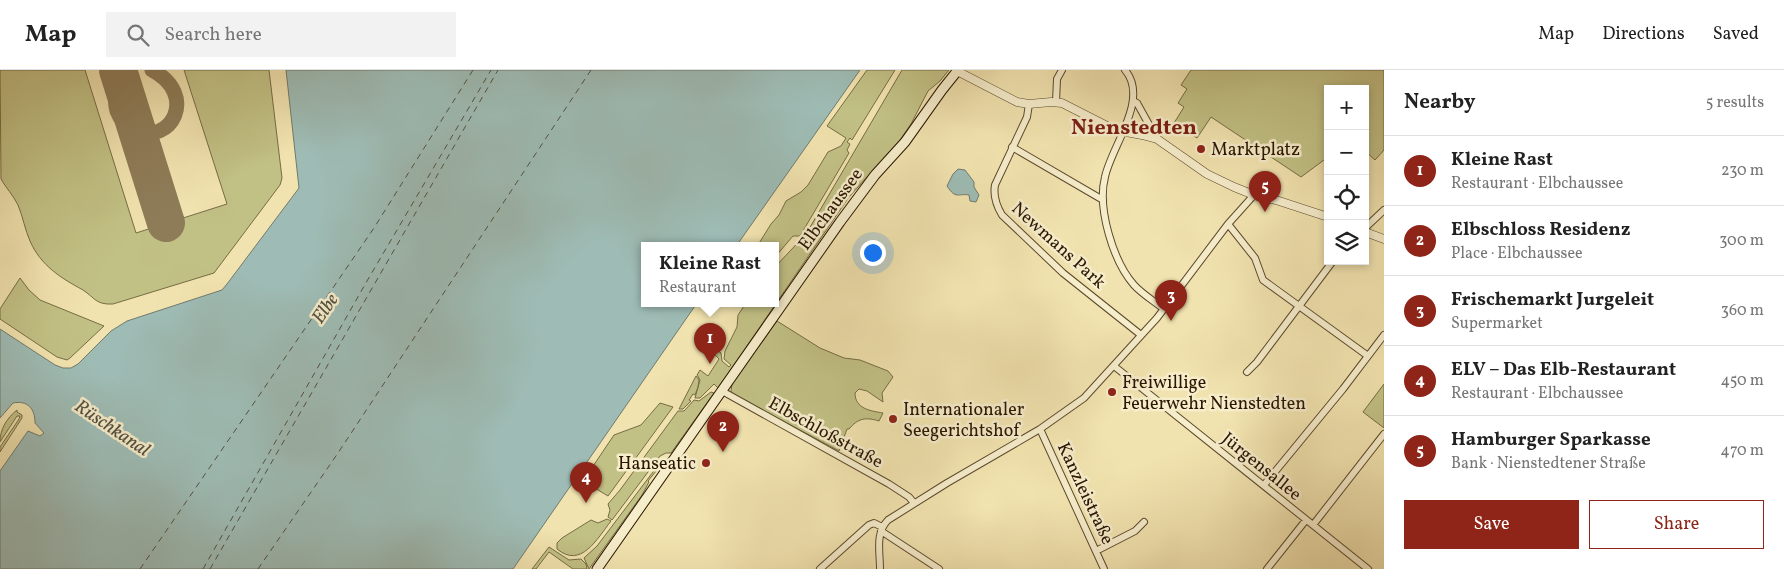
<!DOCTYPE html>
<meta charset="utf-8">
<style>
:root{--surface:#fff;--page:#f2f2f2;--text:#222;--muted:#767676;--line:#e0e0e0;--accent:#8f2418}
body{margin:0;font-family:Vollkorn,serif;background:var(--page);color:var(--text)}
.controls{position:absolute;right:15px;top:15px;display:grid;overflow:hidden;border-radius:0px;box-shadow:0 2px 8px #0003}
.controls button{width:45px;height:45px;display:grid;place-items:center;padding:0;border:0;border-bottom:1px solid var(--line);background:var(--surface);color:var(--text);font:25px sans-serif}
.you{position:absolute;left:872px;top:182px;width:18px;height:18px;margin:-12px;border:4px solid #fff;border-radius:50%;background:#1a73e8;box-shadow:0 0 0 8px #1a73e833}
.badge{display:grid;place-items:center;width:32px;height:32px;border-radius:50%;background:var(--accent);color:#fff;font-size:16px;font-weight:700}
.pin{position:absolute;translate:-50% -41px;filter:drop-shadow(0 1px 2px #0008)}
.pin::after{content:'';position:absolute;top:26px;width:18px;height:15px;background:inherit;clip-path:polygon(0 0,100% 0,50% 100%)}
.popup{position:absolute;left:641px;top:172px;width:138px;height:65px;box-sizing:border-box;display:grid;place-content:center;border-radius:0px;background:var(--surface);filter:drop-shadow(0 1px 4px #0005);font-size:16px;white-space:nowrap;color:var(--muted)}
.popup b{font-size:19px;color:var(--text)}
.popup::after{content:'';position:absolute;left:50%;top:100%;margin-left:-10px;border:10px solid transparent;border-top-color:var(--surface)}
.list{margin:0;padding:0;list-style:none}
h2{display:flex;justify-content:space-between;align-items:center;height:65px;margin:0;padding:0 20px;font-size:21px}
h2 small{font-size:16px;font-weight:400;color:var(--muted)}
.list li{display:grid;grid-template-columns:32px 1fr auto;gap:15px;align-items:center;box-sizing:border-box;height:70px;padding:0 20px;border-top:1px solid var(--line)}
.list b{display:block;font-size:19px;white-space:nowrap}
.list p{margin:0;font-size:16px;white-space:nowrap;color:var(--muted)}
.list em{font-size:16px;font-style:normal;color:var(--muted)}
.actions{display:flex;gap:10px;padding:15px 20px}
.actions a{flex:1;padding:11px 0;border:1px solid var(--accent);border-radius:0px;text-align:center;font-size:18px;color:var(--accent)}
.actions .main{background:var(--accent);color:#fff}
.icon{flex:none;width:28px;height:28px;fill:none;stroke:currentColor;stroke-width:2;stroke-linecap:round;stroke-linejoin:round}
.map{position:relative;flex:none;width:1384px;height:499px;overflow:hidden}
header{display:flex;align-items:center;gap:30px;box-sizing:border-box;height:70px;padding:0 25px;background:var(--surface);border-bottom:1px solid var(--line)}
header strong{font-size:24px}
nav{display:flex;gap:28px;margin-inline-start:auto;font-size:18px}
.search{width:350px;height:45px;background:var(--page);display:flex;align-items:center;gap:12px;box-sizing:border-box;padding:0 18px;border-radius:0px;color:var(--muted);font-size:19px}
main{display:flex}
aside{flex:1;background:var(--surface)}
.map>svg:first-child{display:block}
</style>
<header>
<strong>Map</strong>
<div class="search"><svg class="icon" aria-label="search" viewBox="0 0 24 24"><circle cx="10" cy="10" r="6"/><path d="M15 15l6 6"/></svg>Search here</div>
<nav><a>Map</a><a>Directions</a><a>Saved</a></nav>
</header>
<main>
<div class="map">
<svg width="1384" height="499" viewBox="0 0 1384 499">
<rect width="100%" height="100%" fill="#f1e3af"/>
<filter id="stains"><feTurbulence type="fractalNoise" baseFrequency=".004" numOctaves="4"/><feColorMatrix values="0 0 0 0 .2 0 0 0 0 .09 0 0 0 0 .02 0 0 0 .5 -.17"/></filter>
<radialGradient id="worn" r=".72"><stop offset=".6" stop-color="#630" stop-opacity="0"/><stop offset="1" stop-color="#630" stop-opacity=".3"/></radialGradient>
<!-- green -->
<path fill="#c2c185" stroke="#766c44" d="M0,0H85L136,163L227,134L184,0H269L282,108L280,115L214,203L113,234C96,235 95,228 83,220C61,208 41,196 30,171C25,160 23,147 18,135C13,125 6,118 1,109Z
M867,0H895L852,70L850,68L847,72L850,74L847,80L849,83L800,166H793L775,187V175H758L771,154L779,145L786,131L801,122L808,115L828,82L841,76L846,68L827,56Z
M902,0H949L940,11L928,21L911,54L900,70L849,127L718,318L714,314L700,328H695L700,310L697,305L700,300L708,306L719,289L713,283L716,279L721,283L722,291L729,297L731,295L724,289L725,281L737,257L738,245L746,233H775V197L806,164Z
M1191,0H1384V80L1375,90L1365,81V19H1328V87L1301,107L1211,47L1197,68L1174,53L1184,37L1178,33L1187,19L1181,15Z
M20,208L29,220L40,230L104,256L70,288L67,290L57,287L0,249V239Z
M777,251L820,278L844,288L860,290L888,301L893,307L882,323L883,332L867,321L859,319L855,323C855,339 871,341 883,343L879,351C866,347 858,348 849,359H847L839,381L733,324L731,321L732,314Z
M696,306L699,310L698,317L695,325L693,324L689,330L691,331L683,339H679Z
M1384,314V358L1363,342Z
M711,322L714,323L671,383H666L660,386L612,450L608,447L610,440L608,434L620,420L678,341H684L694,330L699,331Z
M660,333L673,337L608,426L583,411L614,365L641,355Z
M17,340V342L22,345V348L0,382V377L19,349L20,346H17L0,372C0,359 7,348 17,340Z
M662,390H665L648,411L649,412L642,425L589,499L584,488L597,476Z
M607,449L611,451C597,469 581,499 557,479V473L562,468L591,450L598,453Z
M549,477L569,490L581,489L586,494L587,499H573L549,482L536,499H532Z"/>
<!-- water -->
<path fill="#9ebcb5" stroke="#707a6d" d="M286,0H860L737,175H645V233H697L513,499H0V401L28,361L40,366L44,363L35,353C35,339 28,330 13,333L0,348V259L55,295L63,298H71L78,294L111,261L127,251L222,220L227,214L299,118Z
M958,99L965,100L974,112V117L979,125L976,132L970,131L969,125C958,123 956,130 947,116L953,104Z"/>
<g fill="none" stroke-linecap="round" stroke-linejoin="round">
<!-- ferry -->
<path stroke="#535041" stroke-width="1" stroke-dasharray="6 5" stroke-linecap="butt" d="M140,499L374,158L473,0
M203,499L367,211L491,0
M210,499L498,0
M258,499L338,383L591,0"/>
<!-- taxiway -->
<path stroke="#8e7c58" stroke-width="15" d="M119,2C118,15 113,28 117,41C120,49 127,56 135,60C171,76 199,25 152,0"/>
<!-- runway -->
<path stroke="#8e7c58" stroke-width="38" d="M118,0L166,153"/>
<!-- minor casing -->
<g stroke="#5c492d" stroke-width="8">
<path id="minor" d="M1125,0C1150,29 1111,77 1105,107C1097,138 1113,191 1134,215C1142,224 1154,231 1164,239
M1133,31L1137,33L1157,69
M1056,32L1057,9L1062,0
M1029,34L1027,47L995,115C993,126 996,135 1002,145L1063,203L1141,265
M1012,77L1103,130
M1228,154L1255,188L1263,210L1368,286
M1365,158L1384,140
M1114,296L1368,499
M1247,302L1257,292L1333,191
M722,321L889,414L909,427L914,433
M1040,359L1104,499
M1264,415L1343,319L1384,265
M1313,455L1384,364
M881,461L939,499
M1096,481L1135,461L1144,452
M820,499L869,455L874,453L882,457
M880,499C880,482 875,463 888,450L947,413L1040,359L1084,328L1157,248L1228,154L1254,125
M1267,499L1306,450"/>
</g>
<!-- tertiary casing -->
<g stroke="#5c492d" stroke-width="9">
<path id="tertiary" d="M957,1L1017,32L1029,34L1051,32L1062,33L1115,60L1142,65L1157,69L1207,104L1234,117L1254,125L1276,130L1328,147
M1365,162L1384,169"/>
</g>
<!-- secondary casing -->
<g stroke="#2b1602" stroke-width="11">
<path id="secondary" d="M597,499L840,152L875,105L905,72L942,20L958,0"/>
</g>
<!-- minor -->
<use href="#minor" stroke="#f6edcb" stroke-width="6"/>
<!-- tertiary -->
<use href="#tertiary" stroke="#f6edcb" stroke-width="8"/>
<!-- secondary -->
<use href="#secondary" stroke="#f6edcb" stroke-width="9"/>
</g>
<!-- markers -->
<g fill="#8f2418" stroke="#f6edcb" stroke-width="2">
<circle cx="1201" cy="79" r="5"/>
<circle cx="1112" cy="322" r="5"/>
<circle cx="893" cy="349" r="5"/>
<circle cx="706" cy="393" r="5"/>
</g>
<g text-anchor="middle" stroke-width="5" stroke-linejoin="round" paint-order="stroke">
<!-- poi labels -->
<g font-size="18" fill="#2b1602" stroke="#f6edcb" text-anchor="start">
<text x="1211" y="85">Marktplatz</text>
<text x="1122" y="318">Freiwillige<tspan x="1122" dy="21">Feuerwehr Nienstedten</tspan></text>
<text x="903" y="345">Internationaler<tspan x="903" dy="21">Seegerichtshof</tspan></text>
<text x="696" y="399" text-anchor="end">Hanseatic</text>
</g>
<!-- street labels -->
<g font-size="18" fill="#2b1602" stroke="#f6edcb">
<text transform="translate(830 139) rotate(-54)" y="6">Elbchaussee</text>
<text transform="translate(1059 175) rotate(42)" y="6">Newmans Park</text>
<text transform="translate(826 362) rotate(29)" y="6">Elbschloßstraße</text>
<text transform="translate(1262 396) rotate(39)" y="6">Jürgensallee</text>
<text transform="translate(1086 423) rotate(65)" y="6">Kanzleistraße</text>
</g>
<!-- water labels -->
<g font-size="19" font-style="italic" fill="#535041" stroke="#f6edcb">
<text transform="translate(324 238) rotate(-56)" y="7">Elbe</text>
<text transform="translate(113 357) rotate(34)" y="7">Rüschkanal</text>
</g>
<!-- district labels -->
<g font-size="22" font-weight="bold" fill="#7a1f14" stroke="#f6edcb">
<text x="1134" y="64">Nienstedten</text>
</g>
</g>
<rect width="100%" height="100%" filter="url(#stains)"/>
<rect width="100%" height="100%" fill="url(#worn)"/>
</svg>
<div class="controls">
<button>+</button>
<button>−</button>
<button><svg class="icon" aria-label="locate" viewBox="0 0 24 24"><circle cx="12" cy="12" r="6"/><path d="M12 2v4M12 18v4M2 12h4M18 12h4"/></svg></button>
<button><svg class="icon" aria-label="layers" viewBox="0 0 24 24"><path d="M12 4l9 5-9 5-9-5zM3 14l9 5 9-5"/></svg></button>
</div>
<div class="you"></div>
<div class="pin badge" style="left:710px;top:294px">1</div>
<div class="popup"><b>Kleine Rast</b>Restaurant</div>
<div class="pin badge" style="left:723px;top:382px">2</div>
<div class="pin badge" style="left:1171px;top:251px">3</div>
<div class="pin badge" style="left:586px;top:433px">4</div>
<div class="pin badge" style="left:1265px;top:142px">5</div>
</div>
<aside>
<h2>Nearby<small>5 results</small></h2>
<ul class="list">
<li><span class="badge">1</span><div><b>Kleine Rast</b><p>Restaurant · Elbchaussee</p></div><em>230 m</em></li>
<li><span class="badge">2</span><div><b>Elbschloss Residenz</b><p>Place · Elbchaussee</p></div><em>300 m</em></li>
<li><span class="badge">3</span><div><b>Frischemarkt Jurgeleit</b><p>Supermarket</p></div><em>360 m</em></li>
<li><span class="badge">4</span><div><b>ELV – Das Elb-Restaurant</b><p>Restaurant · Elbchaussee</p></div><em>450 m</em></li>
<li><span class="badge">5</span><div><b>Hamburger Sparkasse</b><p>Bank · Nienstedtener Straße</p></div><em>470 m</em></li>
</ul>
<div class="actions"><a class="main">Save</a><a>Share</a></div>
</aside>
</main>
